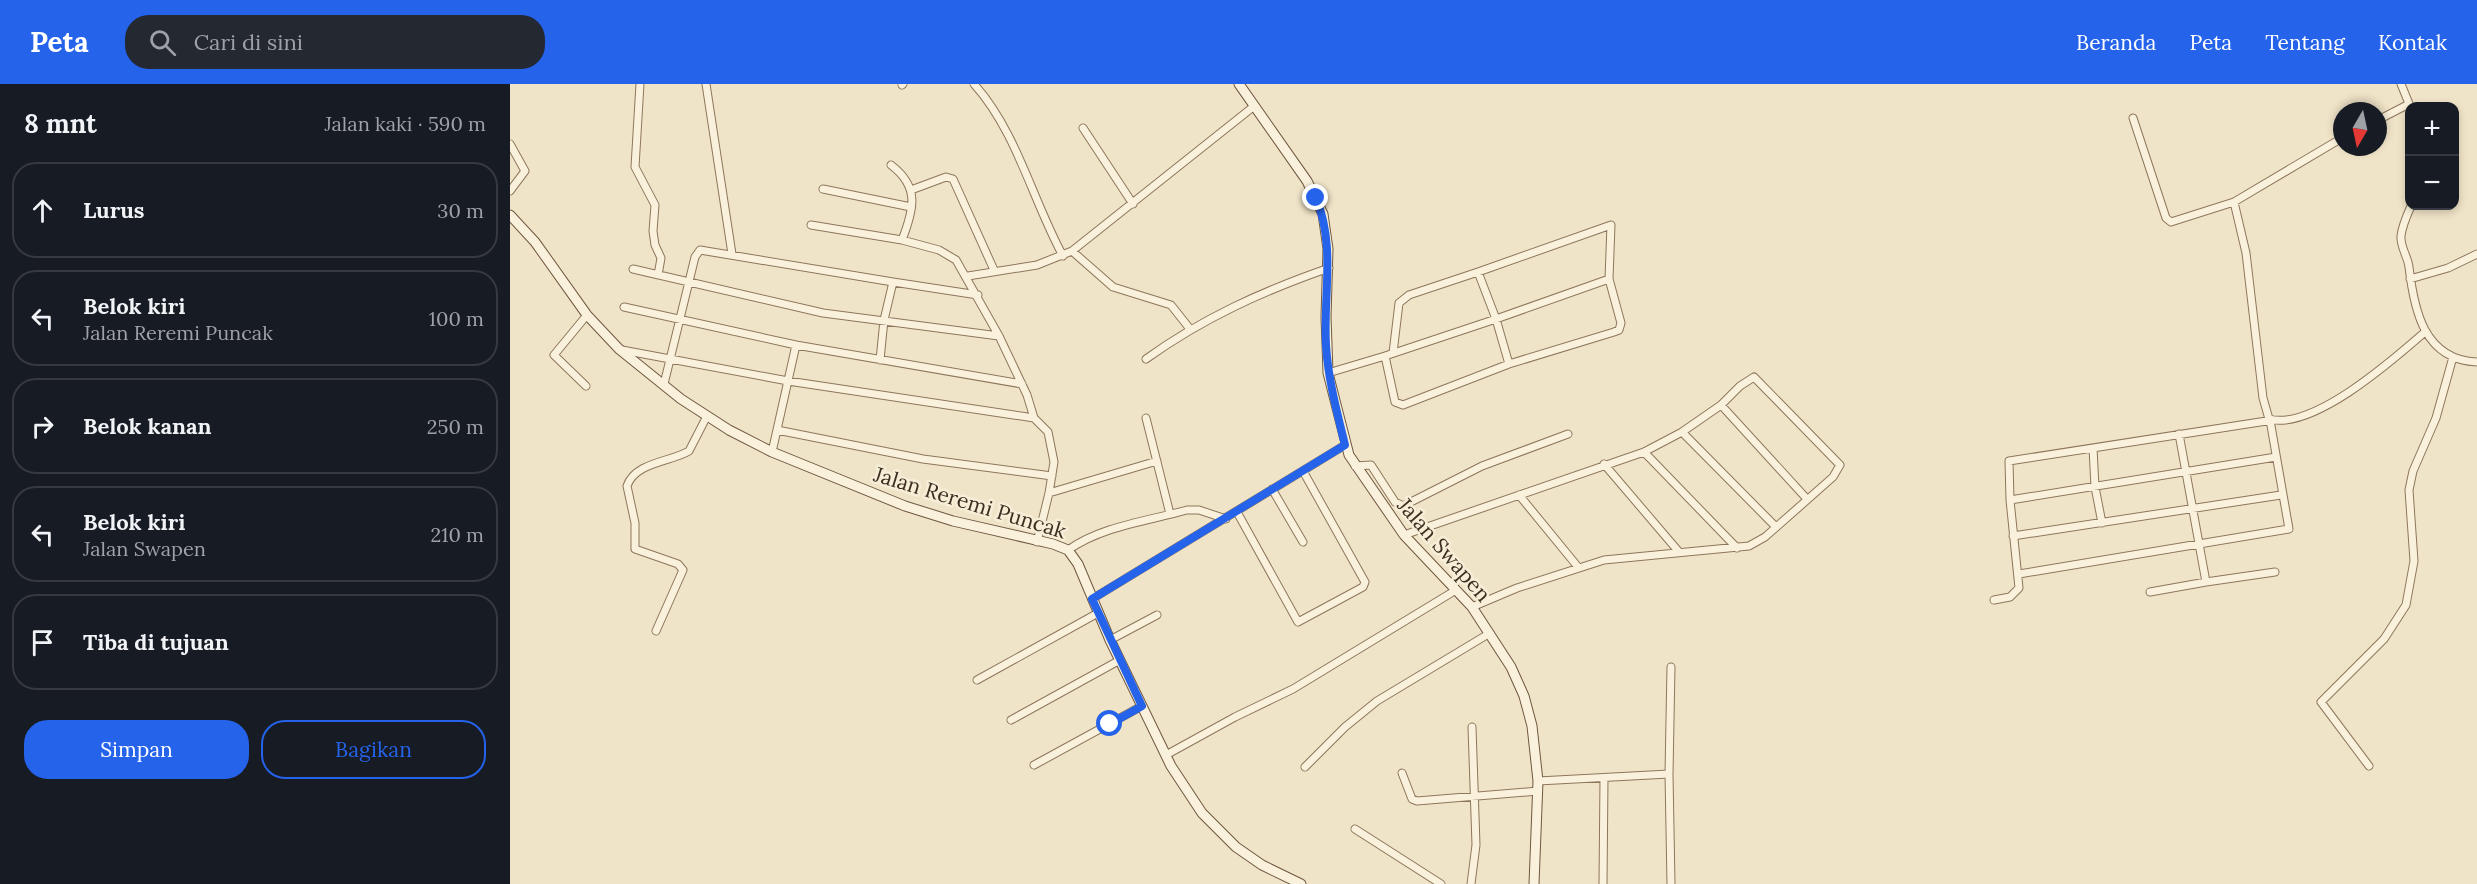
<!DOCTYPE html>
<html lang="id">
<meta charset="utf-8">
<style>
:root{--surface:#171b24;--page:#242831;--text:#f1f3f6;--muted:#9ea1a6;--line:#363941;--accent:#2563eb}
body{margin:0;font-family:Lora,serif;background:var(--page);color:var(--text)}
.controls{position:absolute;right:18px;top:18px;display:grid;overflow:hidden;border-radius:12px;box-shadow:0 3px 9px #0003}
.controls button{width:54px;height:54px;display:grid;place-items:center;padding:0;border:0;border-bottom:2px solid var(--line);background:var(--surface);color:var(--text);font:30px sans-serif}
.compass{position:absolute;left:1823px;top:18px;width:54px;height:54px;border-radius:50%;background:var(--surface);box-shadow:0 3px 9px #0003;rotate:189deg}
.stop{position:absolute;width:18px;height:18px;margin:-14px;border:4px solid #2563eb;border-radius:50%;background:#fff}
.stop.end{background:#2563eb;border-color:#fff;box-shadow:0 2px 6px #0008}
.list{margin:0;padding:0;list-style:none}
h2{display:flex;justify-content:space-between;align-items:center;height:78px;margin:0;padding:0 24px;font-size:26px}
h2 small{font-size:20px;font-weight:400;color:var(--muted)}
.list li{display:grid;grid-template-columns:39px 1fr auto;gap:18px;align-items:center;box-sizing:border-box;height:96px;margin:0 12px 12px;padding:0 12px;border:2px solid var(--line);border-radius:24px}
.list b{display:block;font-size:22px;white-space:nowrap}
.list p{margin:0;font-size:20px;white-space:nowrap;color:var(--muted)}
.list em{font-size:20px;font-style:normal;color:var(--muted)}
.actions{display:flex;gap:12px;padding:18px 24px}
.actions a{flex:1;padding:14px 0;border:2px solid var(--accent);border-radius:24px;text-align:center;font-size:21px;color:var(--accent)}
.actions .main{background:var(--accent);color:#fff}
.icon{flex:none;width:33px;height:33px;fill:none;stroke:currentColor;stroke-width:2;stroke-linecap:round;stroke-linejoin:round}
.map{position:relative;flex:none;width:1967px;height:800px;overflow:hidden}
header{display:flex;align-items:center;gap:36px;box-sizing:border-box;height:84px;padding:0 30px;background:var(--accent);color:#fff}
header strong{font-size:28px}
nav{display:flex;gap:33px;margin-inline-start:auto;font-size:21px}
.search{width:420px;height:54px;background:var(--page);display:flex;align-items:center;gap:15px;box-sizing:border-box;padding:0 21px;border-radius:24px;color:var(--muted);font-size:22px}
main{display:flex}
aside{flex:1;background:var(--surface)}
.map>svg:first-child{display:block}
</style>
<header>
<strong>Peta</strong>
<div class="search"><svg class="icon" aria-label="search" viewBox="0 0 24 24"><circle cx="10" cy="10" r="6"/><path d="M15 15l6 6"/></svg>Cari di sini</div>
<nav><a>Beranda</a><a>Peta</a><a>Tentang</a><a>Kontak</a></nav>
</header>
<main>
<aside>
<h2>8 mnt<small>Jalan kaki · 590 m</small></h2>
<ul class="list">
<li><svg class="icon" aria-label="ahead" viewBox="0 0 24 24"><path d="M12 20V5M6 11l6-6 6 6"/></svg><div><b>Lurus</b></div><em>30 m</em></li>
<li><svg class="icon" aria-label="left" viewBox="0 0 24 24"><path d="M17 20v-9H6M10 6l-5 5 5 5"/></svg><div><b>Belok kiri</b><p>Jalan Reremi Puncak</p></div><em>100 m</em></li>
<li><svg class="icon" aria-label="right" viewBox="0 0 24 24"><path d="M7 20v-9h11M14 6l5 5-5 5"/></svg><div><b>Belok kanan</b></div><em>250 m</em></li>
<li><svg class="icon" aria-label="left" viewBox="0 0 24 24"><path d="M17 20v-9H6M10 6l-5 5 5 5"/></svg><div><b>Belok kiri</b><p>Jalan Swapen</p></div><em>210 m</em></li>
<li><svg class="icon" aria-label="arrive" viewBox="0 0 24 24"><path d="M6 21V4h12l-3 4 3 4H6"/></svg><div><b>Tiba di tujuan</b></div></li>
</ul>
<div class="actions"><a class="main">Simpan</a><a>Bagikan</a></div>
</aside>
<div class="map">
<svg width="1967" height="800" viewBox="0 0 1967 800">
<rect width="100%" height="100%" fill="#f0e4c8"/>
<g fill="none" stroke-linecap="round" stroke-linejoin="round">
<!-- street casing -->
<g stroke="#8d765c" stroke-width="9">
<path id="street" d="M130,0L125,83L145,121L143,147L145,161L151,174L148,191
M196,0L222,170
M464,0C507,48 522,115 553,172
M1891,0L1900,22
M392,1L393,0
M1623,34L1656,134L1661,138L1724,118L1832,54
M1868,36L1899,20
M573,44L623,120
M0,60L15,87L0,107
M381,81C410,103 404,125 392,156L429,166L446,176L489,252L517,311L524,334L538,348L544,378L539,409L527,458
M313,105L401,123
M401,106L436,93L443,95L484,186
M1724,118L1736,169L1753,314L1759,335C1803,347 1884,275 1915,248
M1901,122C1897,131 1892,142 1891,152C1890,163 1898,173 1899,183C1904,226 1914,276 1967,278
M301,141L392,156
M562,167L603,203L661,221L680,245
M123,185L313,229L489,252
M968,188L1101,141L1099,195
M458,192L527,181L562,167L743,23
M1900,195L1938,184L1967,170
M114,223L286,261L512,300
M112,266L278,297L524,334
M883,269L889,219L899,211L968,188L986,235L1099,195L1111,239L1109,246L1104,248L999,280L893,321L885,318L875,272L986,235L999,280
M636,275C693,234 753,207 819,184
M370,276L374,236L383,198L468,211
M818,289L875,272
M154,300L185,173L190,166L383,198
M76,302L44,271L77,231
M1211,321L1297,415
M636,334L660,430
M267,346L413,375L542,392
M1172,348L1265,442
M1583,364L1585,403L1592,439
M262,368L286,261
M1134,368L1227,464
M1094,380L1169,468
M845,382L861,381L885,418L893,422L972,382L1058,350
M762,405L793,458
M539,409L647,377
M1009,411L1068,483
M1500,416L1766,373
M727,428L788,538L853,503L855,498L793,387
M894,451L1134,368L1172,348L1211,321L1230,302L1244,293L1330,381L1323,393L1255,453L1239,462L1094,476L1007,504L962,523
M1503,452L1771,411
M558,466C592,442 638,437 677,426H689L716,435
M1509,490L1779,445L1760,336
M1696,498L1765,488
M1640,508L1696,498L1669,350
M582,515L835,361
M1484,516L1500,513L1509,504L1500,416L1499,377L1763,336
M146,547L173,486L168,480L125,465V439L117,402C125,378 161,378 179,367L197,332
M600,556L647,531
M467,596L588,529
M501,636L610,576
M656,671L725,633L783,605L946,506
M524,681L632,622
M1859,682L1811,618L1874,555L1896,521L1904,477L1899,406L1903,387L1926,334L1943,273
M795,683L835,643L867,617L980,549
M892,689L902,715L907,717L1028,707
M1028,697L1159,690
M845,745L931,800
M961,800L966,761L962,643
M1093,800L1094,694
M1161,800L1159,690L1161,583"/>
</g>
<!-- secondary casing -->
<g stroke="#6f573f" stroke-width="11">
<path id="secondary" d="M729,0L797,97L813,130L818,165L816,233L818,289L839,371L894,451L962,523L1001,583L1014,612L1022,642L1028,697L1024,800
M0,131L25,158L77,231L109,265L171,315L219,346L262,368L395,422L443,437L543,460L558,466L568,480L600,556L661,682L692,729L726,763L752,781L791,800"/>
</g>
<!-- street -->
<use href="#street" stroke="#faf1dc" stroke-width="7"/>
<!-- secondary -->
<use href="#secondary" stroke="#faf1dc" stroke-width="9"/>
</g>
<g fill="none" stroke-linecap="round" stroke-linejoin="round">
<!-- route -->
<path stroke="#2563eb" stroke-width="8" d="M600,640L632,622L582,515L835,361C827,328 818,295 816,261C813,211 826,162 806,114"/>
</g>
<g text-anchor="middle" stroke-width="5" stroke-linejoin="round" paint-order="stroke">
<!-- street labels -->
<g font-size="21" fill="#3d2e20" stroke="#f7eed8">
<text transform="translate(460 419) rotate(17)" y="7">Jalan Reremi Puncak</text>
<text transform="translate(934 466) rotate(49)" y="7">Jalan Swapen</text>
</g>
</g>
</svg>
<div class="controls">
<button>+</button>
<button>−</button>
</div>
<svg class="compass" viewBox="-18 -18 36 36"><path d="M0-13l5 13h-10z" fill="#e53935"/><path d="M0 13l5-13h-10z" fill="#9ea1a6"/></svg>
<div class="stop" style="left:600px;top:640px"></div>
<div class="stop end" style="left:806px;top:114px"></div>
</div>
</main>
